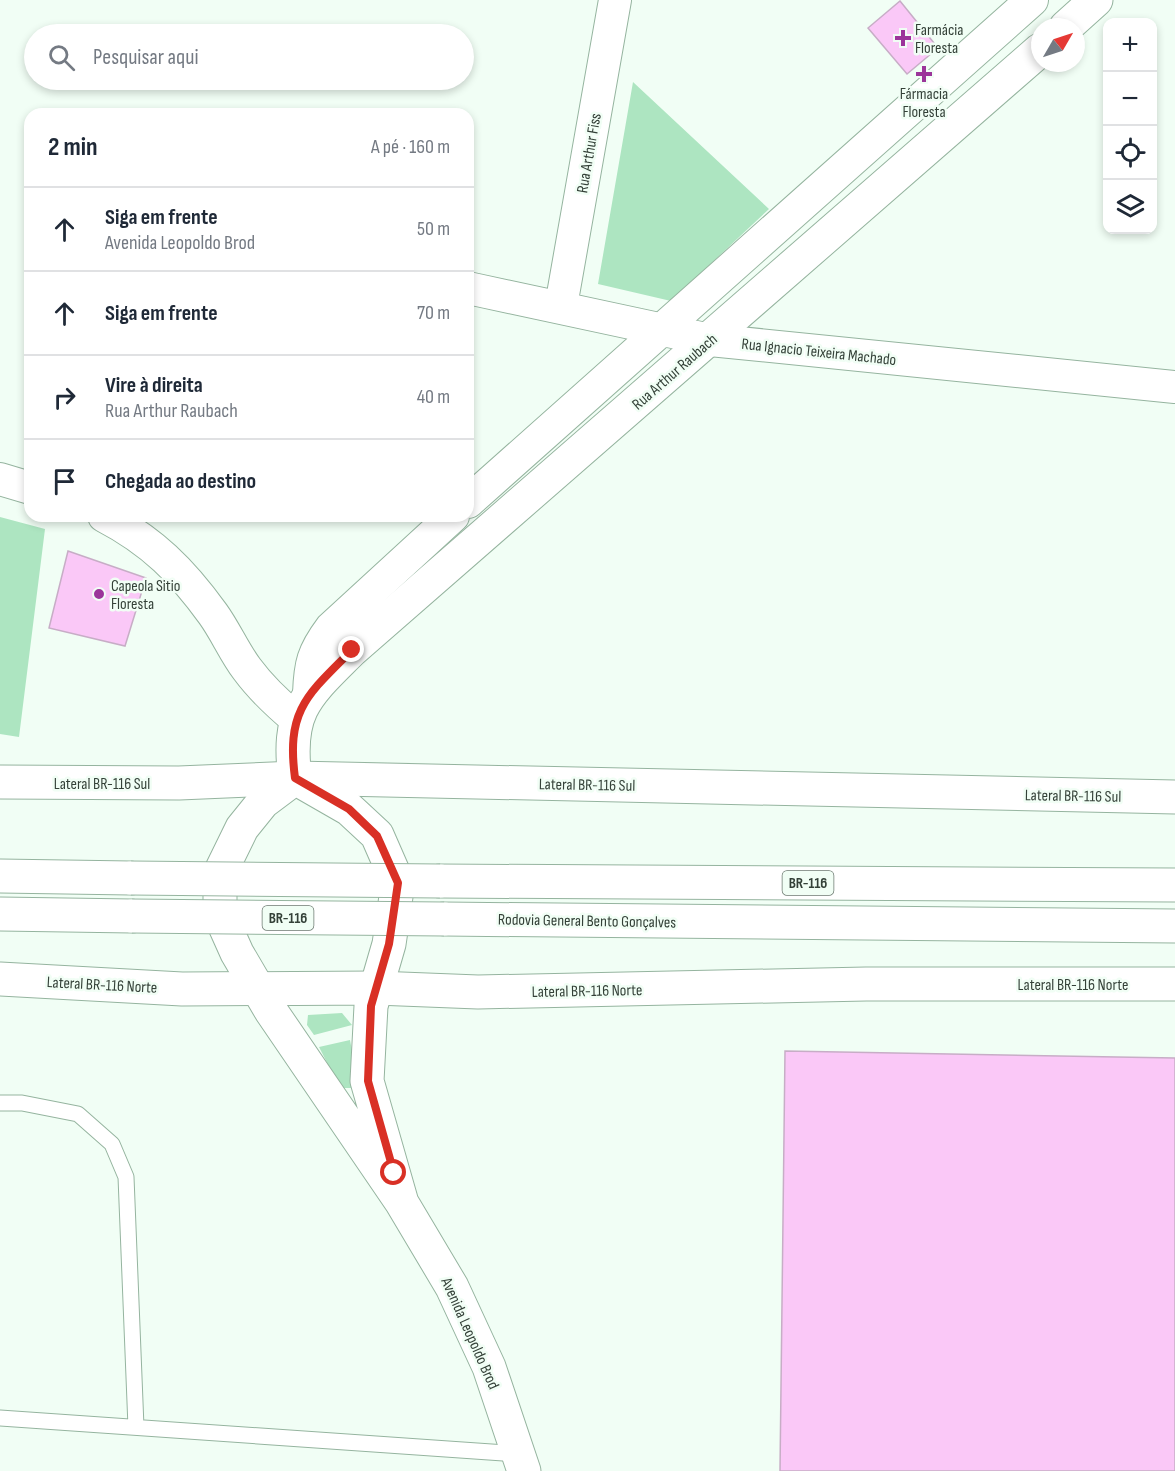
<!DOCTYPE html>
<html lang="pt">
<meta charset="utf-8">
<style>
:root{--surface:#fff;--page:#f6f6f7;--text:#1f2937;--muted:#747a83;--line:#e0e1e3}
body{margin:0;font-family:"Sofia Sans Condensed",sans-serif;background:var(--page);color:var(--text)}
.controls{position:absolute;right:18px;top:18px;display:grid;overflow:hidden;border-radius:12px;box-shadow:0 3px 9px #0003}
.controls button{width:54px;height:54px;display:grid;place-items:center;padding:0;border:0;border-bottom:2px solid var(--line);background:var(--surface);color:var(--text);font:30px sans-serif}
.compass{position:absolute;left:1031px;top:18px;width:54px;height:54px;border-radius:50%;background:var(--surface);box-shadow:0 3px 9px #0003;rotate:51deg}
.stop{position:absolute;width:18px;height:18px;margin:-14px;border:4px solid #d93025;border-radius:50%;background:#fff}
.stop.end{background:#d93025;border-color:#fff;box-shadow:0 2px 6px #0008}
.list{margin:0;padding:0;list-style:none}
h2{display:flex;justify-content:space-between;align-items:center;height:78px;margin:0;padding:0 24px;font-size:26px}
h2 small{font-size:20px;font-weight:400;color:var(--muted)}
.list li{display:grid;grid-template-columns:39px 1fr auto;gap:18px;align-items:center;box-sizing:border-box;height:84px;padding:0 24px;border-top:2px solid var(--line)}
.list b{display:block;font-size:22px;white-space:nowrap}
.list p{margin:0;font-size:20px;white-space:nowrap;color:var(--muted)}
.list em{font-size:20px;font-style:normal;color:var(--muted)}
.icon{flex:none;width:33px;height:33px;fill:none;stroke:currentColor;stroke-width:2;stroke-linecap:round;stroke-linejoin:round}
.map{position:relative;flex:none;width:1175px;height:1471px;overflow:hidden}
.search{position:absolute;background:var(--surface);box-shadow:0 3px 9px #0003;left:24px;top:24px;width:450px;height:66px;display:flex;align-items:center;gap:15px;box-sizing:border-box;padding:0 21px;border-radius:33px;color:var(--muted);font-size:22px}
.panel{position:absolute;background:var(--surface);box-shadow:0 3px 9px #0003;left:24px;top:108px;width:450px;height:414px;border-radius:18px}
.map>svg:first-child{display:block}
</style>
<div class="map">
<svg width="1175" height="1471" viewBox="0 0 1175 1471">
<rect width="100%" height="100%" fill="#f1fef5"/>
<!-- green -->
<path fill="#ade5c1" d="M633,82L769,209L671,301L598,284Z
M0,517L45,529L19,737L0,734Z
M342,1013L352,1025L314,1035L307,1025L308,1015Z
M350,1040L359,1088H340L319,1047Z"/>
<!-- building -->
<path fill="#fac8f7" stroke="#c7adc6" stroke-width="1.5" d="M900,1L938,48L907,74L868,28Z
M68,551L146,578L125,646L49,628Z
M785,1051L1175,1058V1471H780Z"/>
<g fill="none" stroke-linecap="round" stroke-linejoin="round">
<!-- service casing -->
<g stroke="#95b49f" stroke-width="17">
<path id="service" d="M0,1103H22L78,1114L112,1144L126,1177L136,1427
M0,1418L519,1454"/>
</g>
<!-- minor casing -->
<g stroke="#95b49f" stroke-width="34">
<path id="minor" d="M468,288L710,340L1175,387
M561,306L615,0
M0,479L30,488
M468,502L1032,0
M104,516C152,541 182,571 213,614C226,632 234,652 247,669C261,688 278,704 296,719
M309,694C310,664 313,652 331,628L453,516"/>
</g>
<!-- tertiary casing -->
<g stroke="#95b49f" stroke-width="35">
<path id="tertiary" d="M1066,27L1096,0
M295,778C286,710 307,695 352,650L1040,50"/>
</g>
<!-- secondary casing -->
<g stroke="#95b49f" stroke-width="35">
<path id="secondary" d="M402,1203L367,1081L371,1006L389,944L398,883L377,835L349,809L295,778L263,802L242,828L220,873V915L237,953L271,1011L402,1203L452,1287L489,1367L524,1471"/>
</g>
<!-- primary casing -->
<g stroke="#95b49f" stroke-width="35">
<path id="primary" d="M0,782L179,783L295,778L1175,797
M0,979L182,989L376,988L478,992L866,984H1175"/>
</g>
<!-- motorway casing -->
<g stroke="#95b49f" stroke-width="35">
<path id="motorway" d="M0,876L131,878
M440,881L1175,885
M0,914L132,916
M444,919L1175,926"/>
</g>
<!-- service -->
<use href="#service" stroke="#fff" stroke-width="15"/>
<!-- minor -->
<use href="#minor" stroke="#fff" stroke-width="32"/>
<!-- tertiary -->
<use href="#tertiary" stroke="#fff" stroke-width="33"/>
<!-- secondary -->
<use href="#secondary" stroke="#fff" stroke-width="33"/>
<!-- primary -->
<use href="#primary" stroke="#fff" stroke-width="33"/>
<!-- motorway -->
<use href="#motorway" stroke="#fff" stroke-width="33"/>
<!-- motorway-bridge casing -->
<g stroke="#95b49f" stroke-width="35" stroke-linecap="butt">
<path id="motorway-bridge" d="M131,878L440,881
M132,916L444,919"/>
</g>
<!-- motorway-bridge -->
<use href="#motorway-bridge" stroke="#fff" stroke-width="33"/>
</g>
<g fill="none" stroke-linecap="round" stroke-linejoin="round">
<!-- route -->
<path stroke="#d93025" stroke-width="8" d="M352,650C307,695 286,710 295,778L349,809L377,836L398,883L389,944L371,1006L368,1081L394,1173"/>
</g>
<!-- markers -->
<g fill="#9b359a" stroke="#f1fef5" stroke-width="2">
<path d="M900 29h6v6h6v6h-6v6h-6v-6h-6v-6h6z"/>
<path d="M921 65h6v6h6v6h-6v6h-6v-6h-6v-6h6z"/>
<circle cx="99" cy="594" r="6"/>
</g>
<g text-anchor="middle" stroke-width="5" stroke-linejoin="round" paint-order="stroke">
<!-- shield labels -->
<g fill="#f1fef5" stroke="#6d7a71" stroke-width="1.5">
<rect x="782.5" y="871" width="51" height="24" rx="4.5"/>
<rect x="262.5" y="906" width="51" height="24" rx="4.5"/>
</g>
<g font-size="15" font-weight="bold" fill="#344138">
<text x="808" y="888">BR-116</text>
<text x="288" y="923">BR-116</text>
</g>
<!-- poi labels -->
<g font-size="16" fill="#344138" stroke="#f1fef5" text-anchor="start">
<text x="915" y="35">Farmácia<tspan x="915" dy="18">Floresta</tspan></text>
<text x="924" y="99" text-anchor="middle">Fármacia<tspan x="924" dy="18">Floresta</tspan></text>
<text x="111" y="591">Capeola Sitio<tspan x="111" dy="18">Floresta</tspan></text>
</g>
<!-- street labels -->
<g font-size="16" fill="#344138" stroke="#f1fef5">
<text transform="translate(588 153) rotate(-80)" y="6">Rua Arthur Fiss</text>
<text transform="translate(819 351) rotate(6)" y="6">Rua Ignacio Teixeira Machado</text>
<text transform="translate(674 371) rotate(-41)" y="6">Rua Arthur Raubach</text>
<text x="102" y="789">Lateral BR-116 Sul</text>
<text transform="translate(587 784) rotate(1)" y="6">Lateral BR-116 Sul</text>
<text transform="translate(1073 795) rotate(1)" y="6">Lateral BR-116 Sul</text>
<text transform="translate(587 920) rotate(1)" y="6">Rodovia General Bento Gonçalves</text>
<text transform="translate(102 984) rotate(3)" y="6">Lateral BR-116 Norte</text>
<text x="1073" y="990">Lateral BR-116 Norte</text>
<text transform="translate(587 990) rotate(-1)" y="6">Lateral BR-116 Norte</text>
<text transform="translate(471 1333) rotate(66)" y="6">Avenida Leopoldo Brod</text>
</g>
</g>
</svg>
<div class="controls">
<button>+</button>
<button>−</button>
<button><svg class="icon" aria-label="locate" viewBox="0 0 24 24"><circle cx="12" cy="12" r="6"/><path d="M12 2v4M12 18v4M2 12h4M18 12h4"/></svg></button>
<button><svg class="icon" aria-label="layers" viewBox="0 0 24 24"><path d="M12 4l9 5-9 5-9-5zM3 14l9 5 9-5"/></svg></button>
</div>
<svg class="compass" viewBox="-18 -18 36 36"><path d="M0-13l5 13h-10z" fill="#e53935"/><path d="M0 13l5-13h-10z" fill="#747a83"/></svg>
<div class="stop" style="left:394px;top:1173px"></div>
<div class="stop end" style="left:352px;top:650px"></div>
<div class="search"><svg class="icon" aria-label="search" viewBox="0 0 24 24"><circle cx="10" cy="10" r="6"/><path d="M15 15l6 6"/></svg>Pesquisar aqui</div>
<section class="panel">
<h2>2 min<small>A pé · 160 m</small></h2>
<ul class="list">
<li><svg class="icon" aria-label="ahead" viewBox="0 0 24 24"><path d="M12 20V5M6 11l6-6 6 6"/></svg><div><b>Siga em frente</b><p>Avenida Leopoldo Brod</p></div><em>50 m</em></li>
<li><svg class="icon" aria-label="ahead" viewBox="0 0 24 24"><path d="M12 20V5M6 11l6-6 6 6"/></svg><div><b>Siga em frente</b></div><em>70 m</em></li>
<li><svg class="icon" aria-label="right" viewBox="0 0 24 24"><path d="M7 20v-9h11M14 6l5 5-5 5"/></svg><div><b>Vire à direita</b><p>Rua Arthur Raubach</p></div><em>40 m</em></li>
<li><svg class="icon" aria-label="arrive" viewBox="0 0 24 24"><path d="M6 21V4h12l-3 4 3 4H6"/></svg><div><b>Chegada ao destino</b></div></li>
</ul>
</section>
</div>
